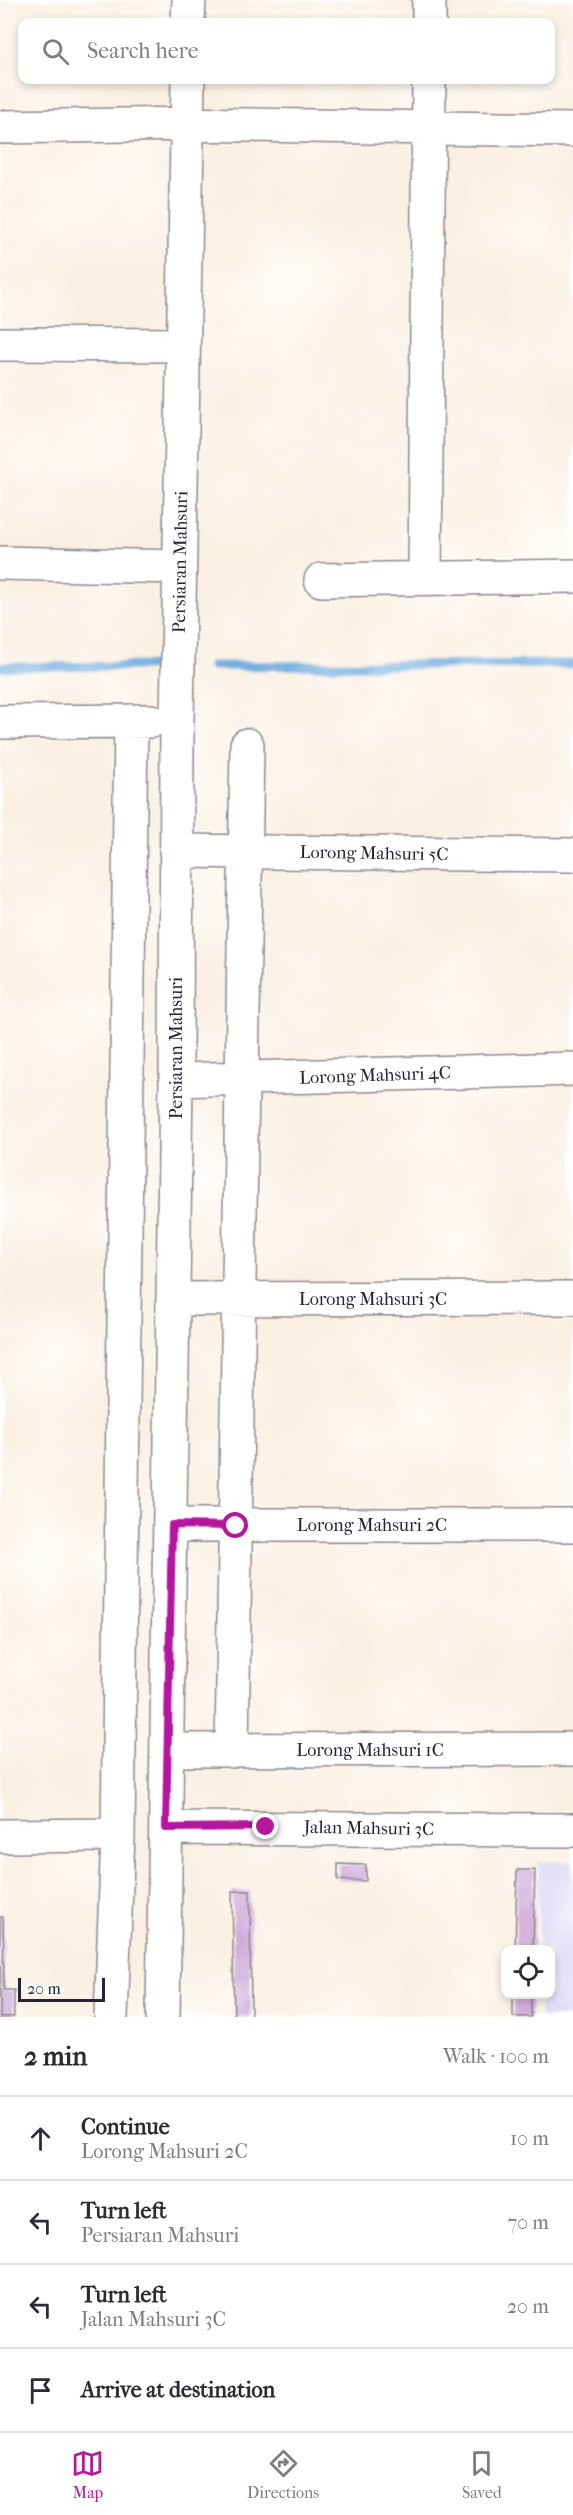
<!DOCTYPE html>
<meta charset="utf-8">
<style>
:root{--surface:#fff;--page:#f2f2f3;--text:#2b2b33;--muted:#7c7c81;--line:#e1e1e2;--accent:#b5179e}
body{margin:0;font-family:"IM FELL French Canon",serif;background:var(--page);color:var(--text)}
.controls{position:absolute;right:18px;bottom:18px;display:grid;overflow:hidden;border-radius:12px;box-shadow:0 3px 9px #0003}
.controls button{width:54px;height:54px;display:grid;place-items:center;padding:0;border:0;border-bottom:2px solid var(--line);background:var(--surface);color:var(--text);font:30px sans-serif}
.scale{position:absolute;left:18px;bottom:15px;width:87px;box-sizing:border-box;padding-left:6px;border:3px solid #22223b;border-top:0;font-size:16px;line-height:21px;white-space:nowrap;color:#22223b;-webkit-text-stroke:4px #fff;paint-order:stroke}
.stop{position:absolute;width:18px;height:18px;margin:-14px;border:4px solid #b5179e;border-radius:50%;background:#fff}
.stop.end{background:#b5179e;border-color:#fff;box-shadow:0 2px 6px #0008}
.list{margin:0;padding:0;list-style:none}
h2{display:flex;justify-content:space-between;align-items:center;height:78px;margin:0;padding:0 24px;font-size:26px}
h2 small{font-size:20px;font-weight:400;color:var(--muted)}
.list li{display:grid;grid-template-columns:39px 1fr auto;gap:18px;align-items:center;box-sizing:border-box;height:84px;padding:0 24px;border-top:2px solid var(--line)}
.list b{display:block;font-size:22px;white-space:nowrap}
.list p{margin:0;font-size:20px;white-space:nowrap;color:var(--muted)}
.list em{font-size:20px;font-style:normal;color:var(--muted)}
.icon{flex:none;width:33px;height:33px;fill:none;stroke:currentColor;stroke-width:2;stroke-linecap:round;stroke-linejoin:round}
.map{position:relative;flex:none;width:573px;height:2017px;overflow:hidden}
.search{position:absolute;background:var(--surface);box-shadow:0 3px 9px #0003;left:18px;right:18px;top:18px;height:66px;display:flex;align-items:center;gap:15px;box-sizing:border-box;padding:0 21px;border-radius:12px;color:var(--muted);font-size:22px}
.sheet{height:414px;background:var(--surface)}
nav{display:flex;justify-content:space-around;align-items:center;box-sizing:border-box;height:84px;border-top:2px solid var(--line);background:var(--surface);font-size:16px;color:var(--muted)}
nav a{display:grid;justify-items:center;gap:3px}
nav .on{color:var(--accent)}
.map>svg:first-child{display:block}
</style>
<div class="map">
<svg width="573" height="2017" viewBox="0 0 573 2017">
<rect width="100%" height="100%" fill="#fff"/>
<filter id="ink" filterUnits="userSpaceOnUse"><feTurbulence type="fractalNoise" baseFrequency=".0167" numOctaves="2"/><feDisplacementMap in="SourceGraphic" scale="12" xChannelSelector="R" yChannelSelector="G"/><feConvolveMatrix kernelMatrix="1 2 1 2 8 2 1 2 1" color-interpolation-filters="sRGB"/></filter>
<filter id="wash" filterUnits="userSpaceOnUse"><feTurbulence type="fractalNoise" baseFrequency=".008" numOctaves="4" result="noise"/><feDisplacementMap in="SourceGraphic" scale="24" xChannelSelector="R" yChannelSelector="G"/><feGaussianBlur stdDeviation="1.35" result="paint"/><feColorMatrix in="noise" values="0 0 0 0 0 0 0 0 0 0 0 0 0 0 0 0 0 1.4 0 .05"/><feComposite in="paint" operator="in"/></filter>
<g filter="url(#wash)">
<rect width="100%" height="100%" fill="#faf0e2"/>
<!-- built -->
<path fill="#dcd6f6" d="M538,1862H573V2017H540V1995L550,1994V1950L539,1949Z"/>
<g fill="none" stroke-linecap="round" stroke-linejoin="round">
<!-- stream -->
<path stroke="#6aa8dc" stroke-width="9" d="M212,666L573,664
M0,667L157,666"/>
</g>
<g id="blocks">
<!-- building -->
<path fill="#cda8d9" d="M338,1864L366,1865V1881L338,1880Z
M517,1870H535L533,1950H515Z
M232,1891H250L251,2017H234Z
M0,1917H3L4,1990H14V2017H0Z
M513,1994H531V2017H513Z"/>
</g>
</g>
<g filter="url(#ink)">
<use href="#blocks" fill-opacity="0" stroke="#8e898e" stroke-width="1.5"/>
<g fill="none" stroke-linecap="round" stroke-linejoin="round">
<!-- minor casing -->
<g stroke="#8e898e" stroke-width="36">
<path id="minor" d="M188,22L189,0
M429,22V0
M0,127L188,124L573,130
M0,344L183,345
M0,563L179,567
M425,578L429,80
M321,580L573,576
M0,722L151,721
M176,851L573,855
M176,1080L573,1069
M173,1299L573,1298
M172,1525H573
M167,1750L573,1749
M232,1751L247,745
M166,1828L573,1830
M0,1836L118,1835
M111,2017L118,1835L131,721
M163,2017L176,1080L177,721L188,80"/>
</g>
<!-- minor -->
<use href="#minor" stroke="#fff" stroke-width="33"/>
</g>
</g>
<g fill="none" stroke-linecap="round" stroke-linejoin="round" filter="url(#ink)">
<!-- route -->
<path stroke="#b5179e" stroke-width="8" d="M236,1526L172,1525L166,1828L266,1827"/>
</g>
<g text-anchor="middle" stroke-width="5" stroke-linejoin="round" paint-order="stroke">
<!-- street labels -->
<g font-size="18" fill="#22223b" stroke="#fff">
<text transform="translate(180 562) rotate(-89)" y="6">Persiaran Mahsuri</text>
<text transform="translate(374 853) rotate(1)" y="6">Lorong Mahsuri 5C</text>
<text transform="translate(176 1048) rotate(-90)" y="6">Persiaran Mahsuri</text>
<text transform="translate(375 1075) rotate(-2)" y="6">Lorong Mahsuri 4C</text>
<text x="373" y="1305">Lorong Mahsuri 3C</text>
<text x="372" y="1531">Lorong Mahsuri 2C</text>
<text x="370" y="1756">Lorong Mahsuri 1C</text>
<text transform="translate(369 1828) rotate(1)" y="6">Jalan Mahsuri 3C</text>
</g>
</g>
</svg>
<div class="controls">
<button><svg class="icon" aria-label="locate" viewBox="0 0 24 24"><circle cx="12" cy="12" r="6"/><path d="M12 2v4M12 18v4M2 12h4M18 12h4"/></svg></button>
</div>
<div class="scale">20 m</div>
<div class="stop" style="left:236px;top:1526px"></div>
<div class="stop end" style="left:266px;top:1827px"></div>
<div class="search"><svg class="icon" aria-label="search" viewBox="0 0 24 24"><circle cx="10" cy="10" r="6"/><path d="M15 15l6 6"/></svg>Search here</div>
</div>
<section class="sheet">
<h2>2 min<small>Walk · 100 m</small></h2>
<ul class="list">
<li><svg class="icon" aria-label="ahead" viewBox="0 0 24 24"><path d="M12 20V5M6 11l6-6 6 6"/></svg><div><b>Continue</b><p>Lorong Mahsuri 2C</p></div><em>10 m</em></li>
<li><svg class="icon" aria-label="left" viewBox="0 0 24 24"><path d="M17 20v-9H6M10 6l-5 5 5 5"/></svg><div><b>Turn left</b><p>Persiaran Mahsuri</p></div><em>70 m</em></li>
<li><svg class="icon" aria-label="left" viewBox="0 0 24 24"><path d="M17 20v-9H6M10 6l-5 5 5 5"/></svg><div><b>Turn left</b><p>Jalan Mahsuri 3C</p></div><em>20 m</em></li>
<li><svg class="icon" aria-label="arrive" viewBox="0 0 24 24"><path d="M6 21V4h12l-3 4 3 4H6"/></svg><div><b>Arrive at destination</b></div></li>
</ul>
</section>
<nav>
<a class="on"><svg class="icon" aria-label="map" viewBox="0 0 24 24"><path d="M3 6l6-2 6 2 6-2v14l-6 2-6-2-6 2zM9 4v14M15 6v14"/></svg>Map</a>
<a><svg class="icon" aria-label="directions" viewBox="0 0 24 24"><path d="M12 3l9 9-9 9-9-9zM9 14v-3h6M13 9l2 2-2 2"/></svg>Directions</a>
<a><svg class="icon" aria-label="saved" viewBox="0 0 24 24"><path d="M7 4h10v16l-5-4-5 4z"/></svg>Saved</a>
</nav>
